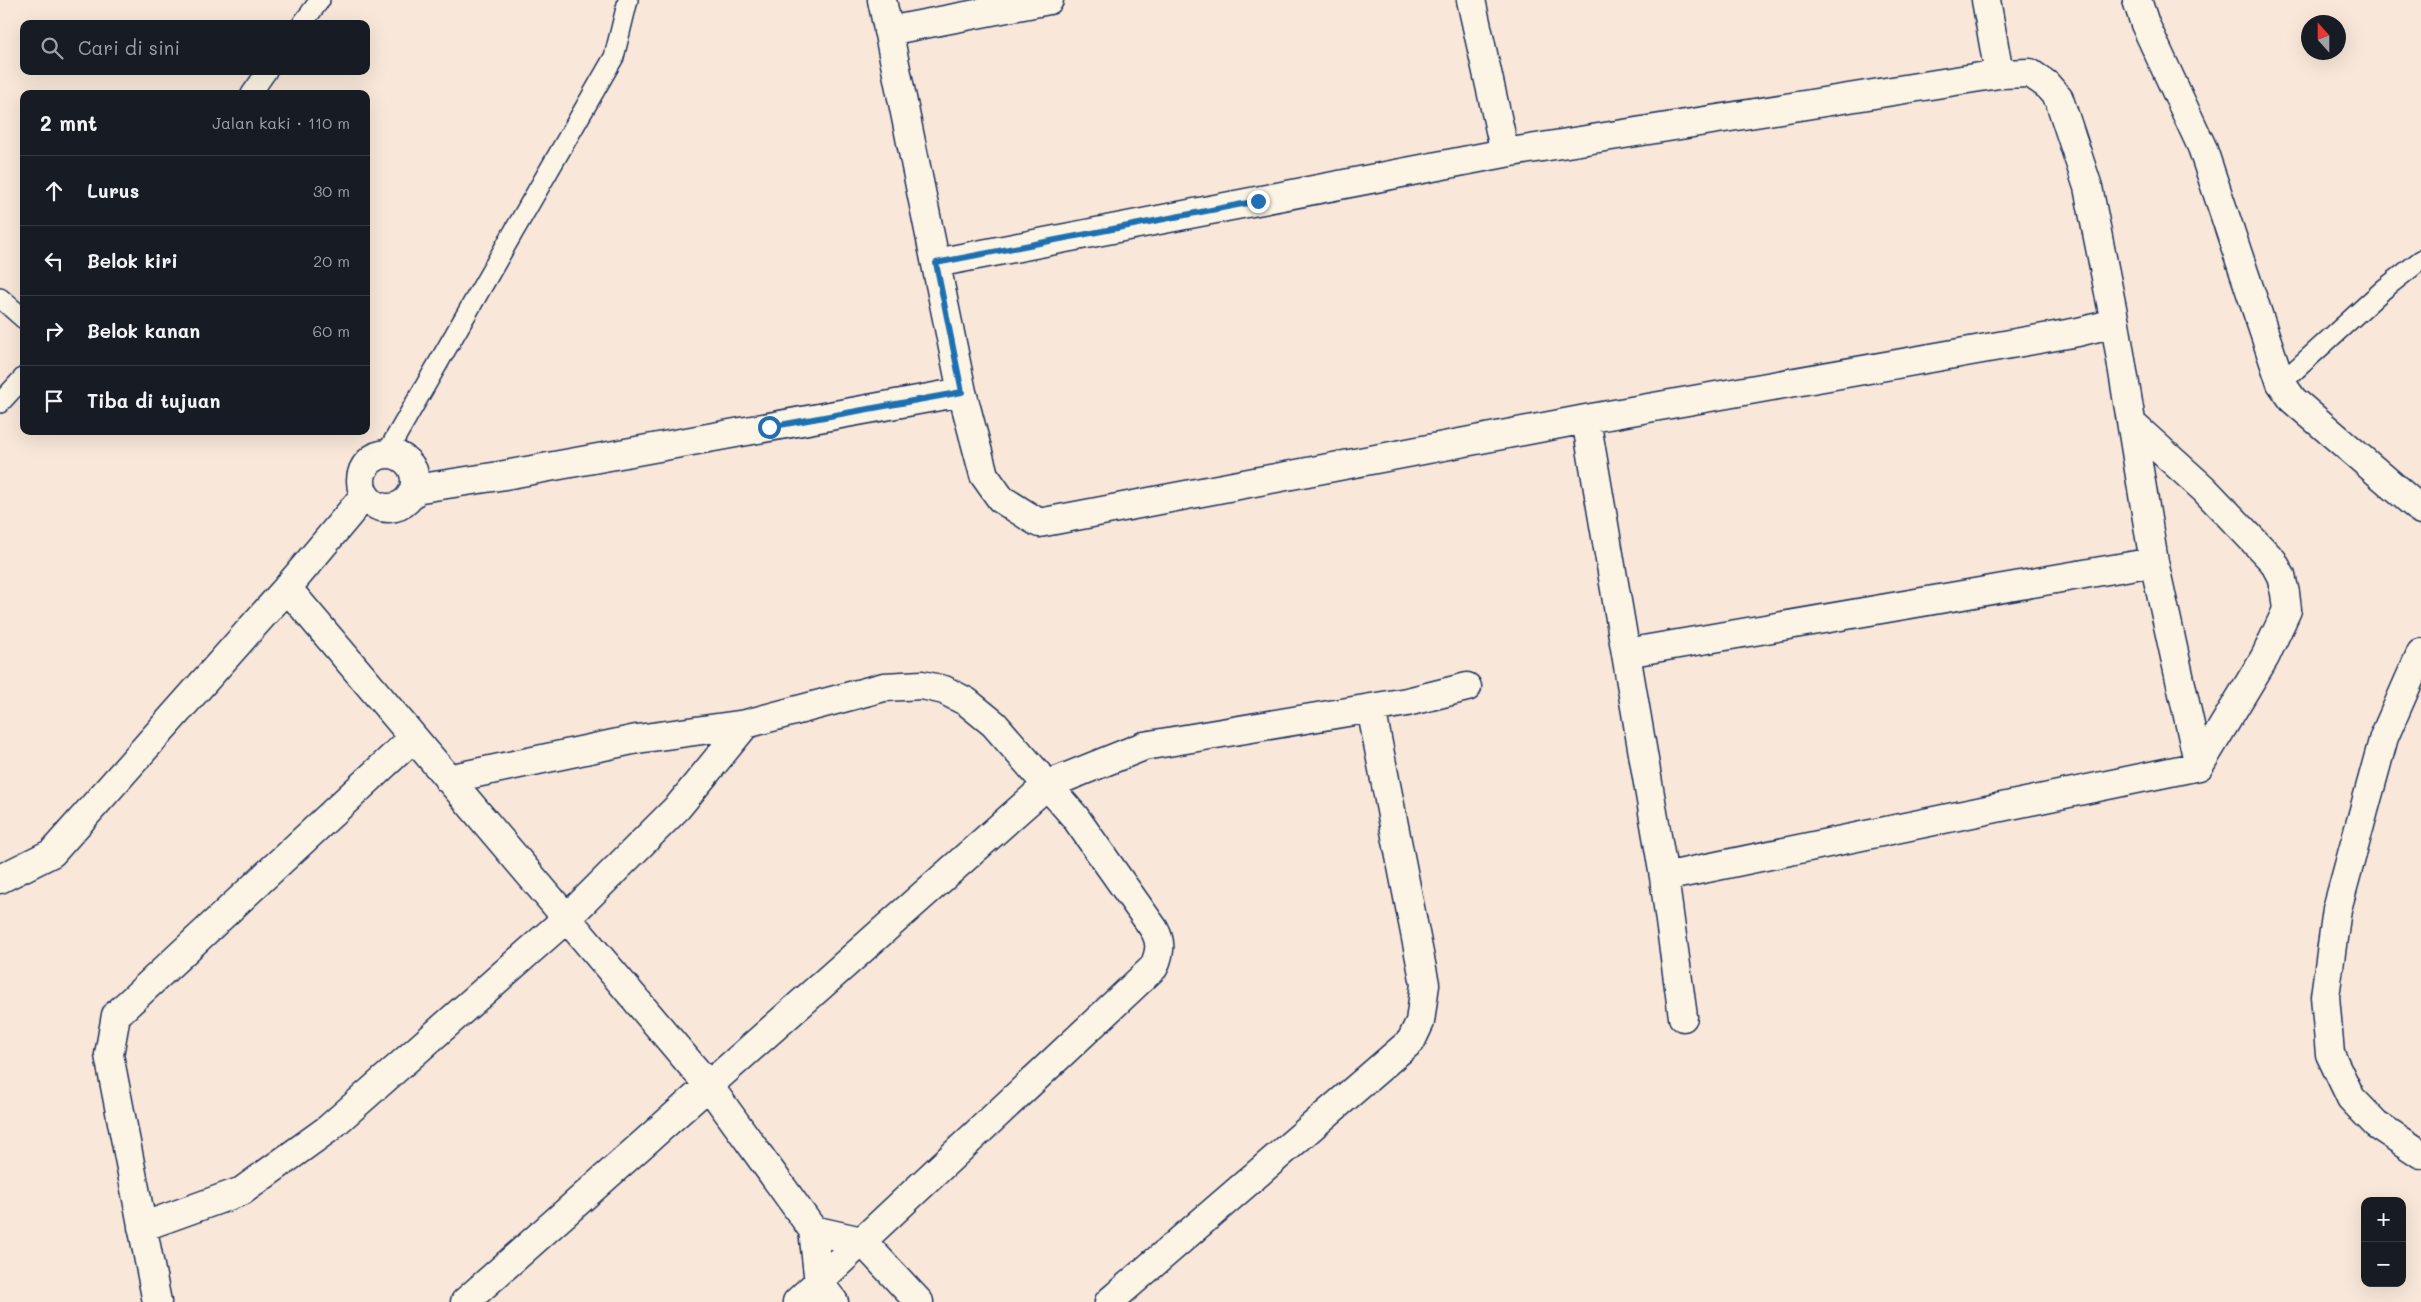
<!DOCTYPE html>
<html lang="id">
<meta charset="utf-8">
<style>
:root{--surface:#171b24;--page:#20242c;--text:#f1f3f6;--muted:#9ea1a6;--line:#363941}
body{margin:0;font-family:Mali,sans-serif;background:var(--page);color:var(--text)}
.controls{position:absolute;right:15px;bottom:15px;display:grid;overflow:hidden;border-radius:10px;box-shadow:0 5px 20px #0002}
.controls button{width:45px;height:45px;display:grid;place-items:center;padding:0;border:0;border-bottom:1px solid var(--line);background:var(--surface);color:var(--text);font:25px sans-serif}
.compass{position:absolute;left:2301px;top:15px;width:45px;height:45px;border-radius:50%;background:var(--surface);box-shadow:0 5px 20px #0002;rotate:339deg}
.stop{position:absolute;width:15px;height:15px;margin:-11px;border:4px solid #1f6fb2;border-radius:50%;background:#fff}
.stop.end{background:#1f6fb2;border-color:#fff;box-shadow:0 1px 5px #0008}
.list{margin:0;padding:0;list-style:none}
h2{display:flex;justify-content:space-between;align-items:center;height:65px;margin:0;padding:0 20px;font-size:21px}
h2 small{font-size:16px;font-weight:400;color:var(--muted)}
.list li{display:grid;grid-template-columns:32px 1fr auto;gap:15px;align-items:center;box-sizing:border-box;height:70px;padding:0 20px;border-top:1px solid var(--line)}
.list b{display:block;font-size:19px;white-space:nowrap}
.list em{font-size:16px;font-style:normal;color:var(--muted)}
.icon{flex:none;width:28px;height:28px;fill:none;stroke:currentColor;stroke-width:2;stroke-linecap:round;stroke-linejoin:round}
.map{position:relative;flex:none;width:2421px;height:1302px;overflow:hidden}
.search{position:absolute;background:var(--surface);box-shadow:0 5px 20px #0002;left:20px;top:20px;width:350px;height:55px;display:flex;align-items:center;gap:12px;box-sizing:border-box;padding:0 18px;border-radius:10px;color:var(--muted);font-size:19px}
.panel{position:absolute;background:var(--surface);box-shadow:0 5px 20px #0002;left:20px;top:90px;width:350px;height:345px;border-radius:10px}
.map>svg:first-child{display:block}
</style>
<div class="map">
<svg width="2421" height="1302" viewBox="0 0 2421 1302">
<rect width="100%" height="100%" fill="#f9e8d9"/>
<filter id="ink" filterUnits="userSpaceOnUse"><feTurbulence type="fractalNoise" baseFrequency=".02" numOctaves="2"/><feDisplacementMap in="SourceGraphic" scale="10" xChannelSelector="R" yChannelSelector="G"/><feConvolveMatrix kernelMatrix="1 2 1 2 8 2 1 2 1" color-interpolation-filters="sRGB"/></filter>
<g filter="url(#ink)">
<g fill="none" stroke-linecap="round" stroke-linejoin="round">
<!-- lane casing -->
<g stroke="#1b2f5e" stroke-width="22">
<path id="lane" d="M302,24L320,0
M251,94L267,71
M0,298L24,319
M2281,383L2384,289L2421,260
M0,403L24,377
M386,454L614,57L628,0"/>
</g>
<!-- street casing -->
<g stroke="#1b2f5e" stroke-width="31">
<path id="street" d="M882,0L962,392L984,475L1001,499L1039,523L1586,419L2078,332L2115,323L2088,187L2059,99L2046,84L2030,73L1999,74L1505,153L936,263
M1471,0L1505,153
M1986,0L1999,74
M2137,0L2145,24L2202,147L2281,383L2293,400L2421,510
M888,31L1049,0
M2115,323L2154,562L2199,766
M1586,419L1664,877L1683,1017
M361 481a27 27 0 1 1 54 0a27 27 0 1 1-54 0Z
M415,489L499,476L962,392
M287,588L709,1086L813,1230L819,1283L834,1302
M1626,653L2154,562
M2421,653L2384,737L2337,909L2325,996L2330,1054L2351,1098L2376,1124L2421,1154
M448,779L637,739L746,724L884,687L922,685L944,690L967,702L994,724L1075,817L1154,929C1162,943 1160,952 1154,967L797,1302
M1664,877L2199,766L2265,657L2287,610L2285,593L2281,576L2273,561L2204,489L2133,425
M0,879L52,853L287,588L365,495
M142,1227L242,1191L328,1129L567,918L678,807L746,724
M813,1230L862,1241L919,1302
M157,1302L109,1055L116,1015L413,738
M465,1302L1047,785L1144,746L1407,702L1467,687
M1109,1302L1411,1041L1420,1022L1425,984L1371,708"/>
</g>
<!-- lane -->
<use href="#lane" stroke="#fcf5e5" stroke-width="19"/>
<!-- street -->
<use href="#street" stroke="#fcf5e5" stroke-width="28"/>
</g>
</g>
<g fill="none" stroke-linecap="round" stroke-linejoin="round" filter="url(#ink)">
<!-- route -->
<path stroke="#1f6fb2" stroke-width="6" d="M769,427L962,392L936,263L1258,201"/>
</g>
</svg>
<div class="controls">
<button>+</button>
<button>−</button>
</div>
<svg class="compass" viewBox="-18 -18 36 36"><path d="M0-13l5 13h-10z" fill="#e53935"/><path d="M0 13l5-13h-10z" fill="#9ea1a6"/></svg>
<div class="stop" style="left:769px;top:427px"></div>
<div class="stop end" style="left:1258px;top:201px"></div>
<div class="search"><svg class="icon" aria-label="search" viewBox="0 0 24 24"><circle cx="10" cy="10" r="6"/><path d="M15 15l6 6"/></svg>Cari di sini</div>
<section class="panel">
<h2>2 mnt<small>Jalan kaki · 110 m</small></h2>
<ul class="list">
<li><svg class="icon" aria-label="ahead" viewBox="0 0 24 24"><path d="M12 20V5M6 11l6-6 6 6"/></svg><div><b>Lurus</b></div><em>30 m</em></li>
<li><svg class="icon" aria-label="left" viewBox="0 0 24 24"><path d="M17 20v-9H6M10 6l-5 5 5 5"/></svg><div><b>Belok kiri</b></div><em>20 m</em></li>
<li><svg class="icon" aria-label="right" viewBox="0 0 24 24"><path d="M7 20v-9h11M14 6l5 5-5 5"/></svg><div><b>Belok kanan</b></div><em>60 m</em></li>
<li><svg class="icon" aria-label="arrive" viewBox="0 0 24 24"><path d="M6 21V4h12l-3 4 3 4H6"/></svg><div><b>Tiba di tujuan</b></div></li>
</ul>
</section>
</div>
